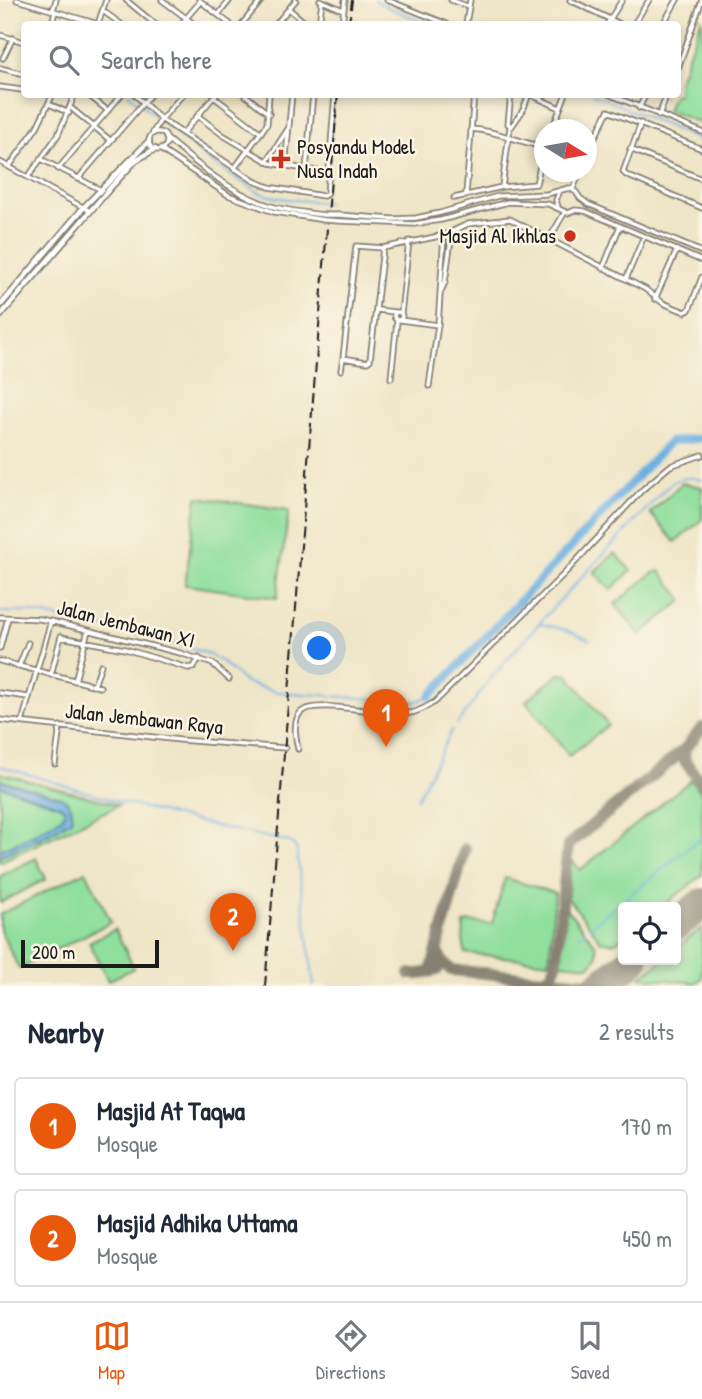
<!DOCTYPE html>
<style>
:root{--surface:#fff;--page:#f2f2f3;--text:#1f2937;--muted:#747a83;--line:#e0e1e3;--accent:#ea580c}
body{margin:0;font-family:"Patrick Hand",sans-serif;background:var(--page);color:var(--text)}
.controls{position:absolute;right:21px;bottom:21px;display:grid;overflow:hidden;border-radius:7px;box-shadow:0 4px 10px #0003}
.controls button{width:63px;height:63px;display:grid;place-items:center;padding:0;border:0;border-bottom:2px solid var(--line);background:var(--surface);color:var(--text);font:35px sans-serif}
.compass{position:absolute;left:534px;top:119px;width:63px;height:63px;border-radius:50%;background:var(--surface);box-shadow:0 4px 10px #0003;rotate:101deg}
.scale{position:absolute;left:21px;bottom:18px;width:138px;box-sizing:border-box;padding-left:7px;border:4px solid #1c1c1c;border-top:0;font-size:19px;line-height:24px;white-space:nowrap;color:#1c1c1c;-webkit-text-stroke:5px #fcf5e5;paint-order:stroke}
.you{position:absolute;left:320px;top:649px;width:24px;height:24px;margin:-18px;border:5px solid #fff;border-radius:50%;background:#1a73e8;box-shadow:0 0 0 10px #1a73e833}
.badge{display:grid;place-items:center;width:46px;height:46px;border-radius:50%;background:var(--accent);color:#fff;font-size:23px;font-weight:700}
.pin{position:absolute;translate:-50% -58px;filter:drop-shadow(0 2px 4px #0008)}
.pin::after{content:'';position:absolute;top:37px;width:24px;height:21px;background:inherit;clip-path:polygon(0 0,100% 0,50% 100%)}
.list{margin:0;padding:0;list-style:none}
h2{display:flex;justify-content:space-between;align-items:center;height:91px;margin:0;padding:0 28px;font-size:30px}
h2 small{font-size:23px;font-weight:400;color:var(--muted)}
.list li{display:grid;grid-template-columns:46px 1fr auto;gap:21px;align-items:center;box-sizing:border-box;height:98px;margin:0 14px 14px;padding:0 14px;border:2px solid var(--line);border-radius:7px}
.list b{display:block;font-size:26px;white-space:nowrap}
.list p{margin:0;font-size:23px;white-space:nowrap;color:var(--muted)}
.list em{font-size:23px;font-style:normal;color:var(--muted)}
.icon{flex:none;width:38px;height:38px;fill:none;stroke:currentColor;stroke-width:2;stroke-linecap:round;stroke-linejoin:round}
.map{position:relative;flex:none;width:702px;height:986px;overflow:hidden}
.search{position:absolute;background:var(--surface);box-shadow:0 4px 10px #0003;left:21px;right:21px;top:21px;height:77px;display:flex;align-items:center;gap:18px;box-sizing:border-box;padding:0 24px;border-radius:7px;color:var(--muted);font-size:26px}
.sheet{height:315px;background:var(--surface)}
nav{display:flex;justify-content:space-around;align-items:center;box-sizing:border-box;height:98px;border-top:2px solid var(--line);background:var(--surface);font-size:19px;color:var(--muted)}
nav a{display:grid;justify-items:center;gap:4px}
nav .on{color:var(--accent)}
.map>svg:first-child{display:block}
</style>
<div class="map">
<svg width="702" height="986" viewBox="0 0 702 986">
<rect width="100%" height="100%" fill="#fcf5e5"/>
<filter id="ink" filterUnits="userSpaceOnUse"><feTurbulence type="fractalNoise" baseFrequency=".0143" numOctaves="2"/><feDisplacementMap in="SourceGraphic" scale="14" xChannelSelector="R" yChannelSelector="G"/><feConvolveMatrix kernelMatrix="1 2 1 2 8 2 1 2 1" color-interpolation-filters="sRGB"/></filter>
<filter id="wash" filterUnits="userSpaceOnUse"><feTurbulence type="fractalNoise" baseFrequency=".00686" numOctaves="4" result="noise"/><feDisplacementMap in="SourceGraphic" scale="28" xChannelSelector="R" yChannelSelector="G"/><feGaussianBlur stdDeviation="1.57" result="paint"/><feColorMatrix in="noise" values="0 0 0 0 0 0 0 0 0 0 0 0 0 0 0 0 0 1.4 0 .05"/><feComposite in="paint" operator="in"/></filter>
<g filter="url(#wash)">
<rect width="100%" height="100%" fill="#efe5c7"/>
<!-- green -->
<path fill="#90df9d" stroke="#567e5c" stroke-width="2" d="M702,18V124L667,110L673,95L678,94V82Z
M682,483L702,487V520L675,542L650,513Z
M197,497L289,510L277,598L185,585Z
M615,553L631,571L611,590L594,572Z
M660,571L683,600L640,635L615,604L653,573Z
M559,674L568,675L608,725L569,756L526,701Z
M0,773L119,805L0,862Z
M691,780L702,794V875L662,907H623V938L613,943L601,941L567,897L570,858L580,870Z
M36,858L46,879L0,903V876Z
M86,871L111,922L19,969L0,930V914Z
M505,878L555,893L549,962L465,953L463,940L464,924L469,922L492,924Z
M566,908L596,945L597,957L590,966L561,963Z
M702,928V978L695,983L641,977L663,960H676V949Z
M115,929L134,968L108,981L89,942Z"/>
<!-- water -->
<path fill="#6db0e2" stroke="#44667f" stroke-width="2" d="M0,780L61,797C71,803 74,808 71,820L44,836L0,856V850C22,840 44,830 63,816L65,810L61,806L0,786Z"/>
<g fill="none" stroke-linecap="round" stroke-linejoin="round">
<!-- stream -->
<path stroke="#6db0e2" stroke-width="2" d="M375,0L385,6L428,24
M128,94L219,168L260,193L278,198L327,203
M592,94L702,141
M0,612H29L153,637L206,653L222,662L246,683L278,692L415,702L430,696
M540,624L567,630L589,640
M457,724L492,677L550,611L668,486C680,477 687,476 702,480
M0,766L113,800L215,826L290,842L296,847L314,986
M417,799L452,730
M590,927L702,837
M579,936L585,931"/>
<!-- river -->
<path stroke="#6db0e2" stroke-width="8" d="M430,696L670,442L702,438"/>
<!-- taxiway -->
<path stroke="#868072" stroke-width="12" d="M684,750L685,761L702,784
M437,950L442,961L451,970L586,983L612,977
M431,971L465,849
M410,974H420L437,970
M544,979L552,974L556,965L568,845L684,750L702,728"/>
<!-- runway -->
<path stroke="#868072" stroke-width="32" d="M676,925L702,904
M600,986L633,960"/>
</g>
</g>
<g filter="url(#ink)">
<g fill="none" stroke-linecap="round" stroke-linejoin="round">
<!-- minor casing -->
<g stroke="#868072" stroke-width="7">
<path id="minor" d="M17,0L98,24
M126,0L155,24
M162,0L194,24
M199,0L230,24
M320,0L343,10
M387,0L447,24
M451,0L469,7
M570,0L620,24
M289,9L303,21L319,24
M53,10L56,0
M103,11L121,24
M218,15L230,0
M52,24L55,11
M98,24L106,0
M181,24L200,2
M242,24L262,0
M276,24L296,0
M319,24L322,1
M342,24L345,0
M466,24L470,0
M607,24L622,0
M634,24L649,0
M663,24L677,0
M0,35L24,42
M3,58L13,38
M0,68L24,74
M678,68L702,0
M0,87L22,90
M87,94L107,110
M134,94L161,119L254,181L269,187L323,196L327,194L335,94
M244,94L269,114
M511,94L508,124L512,126L523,110L529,94
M529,94L560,108
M608,94L702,132
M214,97L261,133
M49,104L69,113
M71,108L110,140
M639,108L646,94
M198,116L223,135L270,163L328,173
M659,116L667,94
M641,123L623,172L626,175L702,208
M471,129C500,131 517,142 544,147
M552,130L565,96
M149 141a9 9 0 1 1 18 0a9 9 0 1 1-18 0Z
M183,133L216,94
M152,134L160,121L183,94
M166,138C198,165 231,193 271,206C289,211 307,213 325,215
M160,149L228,195L274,212L324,220
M630,149L702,179
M586,156L608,111L702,149
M41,159L101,190
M267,161L288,129
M0,162L90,211
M9,167L37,127L53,94
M285,167L292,94
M58,169L122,94
M234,169L267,124L269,94
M306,170L313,94
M28,177L58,135L75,94
M78,179L151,94
M502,187L510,127
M573,189L580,172
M466,194L474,94
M454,198L502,187L536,184L544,148
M558,207L556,200L559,193
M339,215L393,219L416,218L440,213L498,196L547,194L569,188L576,192L580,198L588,204L702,252
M339,221L414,224L441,220L508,202L548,204L568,213L575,210L585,211L702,261
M549,239L565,212
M383,248L370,360L367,362L343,358L356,246L383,248L444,235L468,224L510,219L645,289L663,303L685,312L689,310L702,277
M603,268L620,226
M626,279L644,236
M441,291L445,282L452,233
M655,299L677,250
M377,310L395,312
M394 316a4 4 0 1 1 8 0a4 4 0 1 1-8 0Z
M401,314L409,241
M400,320L438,325
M341,370L343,358
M391,378L397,321
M429,386L438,325L444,235
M0,617L40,619L63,624L180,653L213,664L229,679
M61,637L125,649L188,668L194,667L199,658
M0,648L8,618
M0,661L100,687
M19,666L28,643
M51,675L61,636
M75,681L88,630
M94,686L101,665
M0,693L28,697
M0,720L180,740L285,748
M22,722L51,621
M298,749C296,739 292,721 301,712C318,698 385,717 410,713C419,712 427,706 435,702L567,571L642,490L670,466L702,455
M55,764L60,726"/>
</g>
<!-- tertiary casing -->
<g stroke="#868072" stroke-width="8">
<path id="tertiary" d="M0,306L84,207L149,141
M0,316L111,187L136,160L155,149"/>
</g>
<!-- minor -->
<use href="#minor" stroke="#fff" stroke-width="3.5"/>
<!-- tertiary -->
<use href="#tertiary" stroke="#fff" stroke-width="4.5"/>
<!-- rail -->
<path stroke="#1c1c1c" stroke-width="2" stroke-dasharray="10 5" stroke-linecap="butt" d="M349,24L352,0
M265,986L338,94"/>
<!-- minor-bridge casing -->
<g stroke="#868072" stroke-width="7" stroke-linecap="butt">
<path id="minor-bridge" d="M325,215H339
M324,220L339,221"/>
</g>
<!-- minor-bridge -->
<use href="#minor-bridge" stroke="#fff" stroke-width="3.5"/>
</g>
</g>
<!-- markers -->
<g fill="#c8321e" stroke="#fcf5e5" stroke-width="2.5">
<path d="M277.5 148.5h7v7h7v7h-7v7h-7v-7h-7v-7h7z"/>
<circle cx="570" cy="236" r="7"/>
</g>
<g text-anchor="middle" stroke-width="5" stroke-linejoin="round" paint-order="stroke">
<!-- poi labels -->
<g font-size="21" fill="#1c1c1c" stroke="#fcf5e5" text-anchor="start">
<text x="297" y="154">Posyandu Model<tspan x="297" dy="24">Nusa Indah</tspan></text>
<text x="556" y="243" text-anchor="end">Masjid Al Ikhlas</text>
</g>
<!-- street labels -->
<g font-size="21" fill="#1c1c1c" stroke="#fcf5e5">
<text transform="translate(126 624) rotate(14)" y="7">Jalan Jembawan XI</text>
<text transform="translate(144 719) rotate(6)" y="7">Jalan Jembawan Raya</text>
</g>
</g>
</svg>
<div class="controls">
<button><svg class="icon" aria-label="locate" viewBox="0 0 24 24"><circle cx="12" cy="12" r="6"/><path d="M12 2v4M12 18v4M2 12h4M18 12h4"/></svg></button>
</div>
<svg class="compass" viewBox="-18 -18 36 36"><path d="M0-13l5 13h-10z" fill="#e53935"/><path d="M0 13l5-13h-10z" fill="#747a83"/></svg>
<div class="scale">200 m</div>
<div class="you"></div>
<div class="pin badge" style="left:386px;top:747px">1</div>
<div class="pin badge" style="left:233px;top:951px">2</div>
<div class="search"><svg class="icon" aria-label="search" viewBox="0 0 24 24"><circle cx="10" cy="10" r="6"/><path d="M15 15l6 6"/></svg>Search here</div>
</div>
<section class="sheet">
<h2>Nearby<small>2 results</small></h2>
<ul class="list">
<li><span class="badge">1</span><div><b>Masjid At Taqwa</b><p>Mosque</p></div><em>170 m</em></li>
<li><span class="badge">2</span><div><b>Masjid Adhika Uttama</b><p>Mosque</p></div><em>450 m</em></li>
</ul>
</section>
<nav>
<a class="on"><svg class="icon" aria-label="map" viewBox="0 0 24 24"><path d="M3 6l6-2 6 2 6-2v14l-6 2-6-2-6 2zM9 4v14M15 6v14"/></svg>Map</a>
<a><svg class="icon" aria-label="directions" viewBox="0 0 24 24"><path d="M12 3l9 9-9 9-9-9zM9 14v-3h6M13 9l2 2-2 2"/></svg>Directions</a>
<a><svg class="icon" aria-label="saved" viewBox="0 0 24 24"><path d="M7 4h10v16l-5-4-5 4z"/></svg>Saved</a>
</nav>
